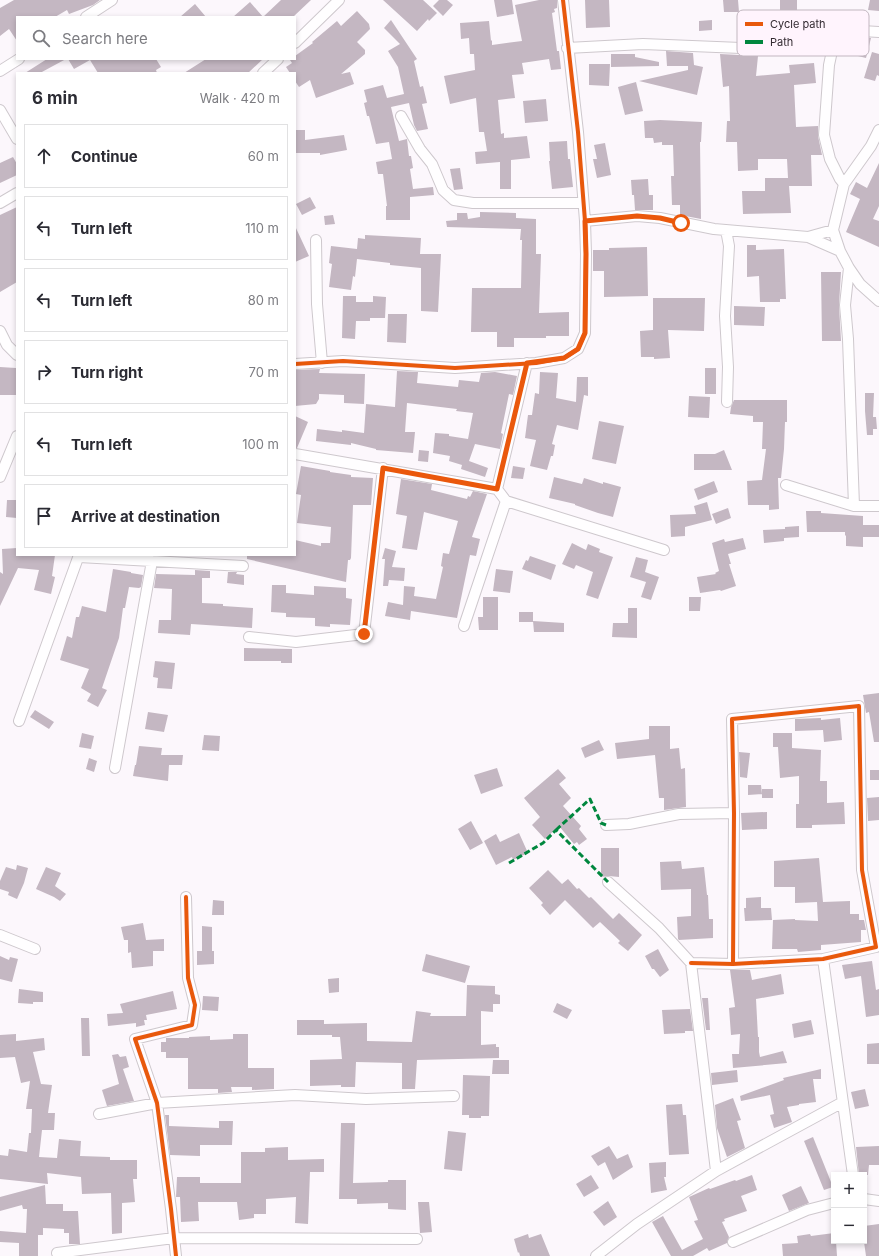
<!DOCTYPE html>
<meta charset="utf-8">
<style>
:root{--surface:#fff;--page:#f7f7f7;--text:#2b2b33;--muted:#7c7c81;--line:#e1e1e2}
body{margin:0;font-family:Inter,sans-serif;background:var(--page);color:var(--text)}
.controls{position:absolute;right:12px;bottom:12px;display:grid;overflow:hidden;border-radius:0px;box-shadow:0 2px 6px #0003}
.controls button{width:36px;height:36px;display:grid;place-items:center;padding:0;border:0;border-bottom:1px solid var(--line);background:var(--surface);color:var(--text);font:20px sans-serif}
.stop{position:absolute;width:12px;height:12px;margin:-9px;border:3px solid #ea580c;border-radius:50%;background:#fff}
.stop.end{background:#ea580c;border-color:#fff;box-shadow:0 1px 4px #0008}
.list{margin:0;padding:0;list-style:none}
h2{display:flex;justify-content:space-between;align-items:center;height:52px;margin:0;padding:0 16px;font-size:17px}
h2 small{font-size:13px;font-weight:400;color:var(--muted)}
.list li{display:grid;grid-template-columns:26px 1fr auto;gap:12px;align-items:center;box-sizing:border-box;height:64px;margin:0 8px 8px;padding:0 8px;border:1px solid var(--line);border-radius:0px}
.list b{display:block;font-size:15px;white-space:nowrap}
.list em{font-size:13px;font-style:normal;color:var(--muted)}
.icon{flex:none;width:22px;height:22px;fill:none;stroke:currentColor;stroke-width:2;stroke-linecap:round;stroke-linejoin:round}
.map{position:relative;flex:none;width:879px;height:1256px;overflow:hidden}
.search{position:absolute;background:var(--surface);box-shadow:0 2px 6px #0003;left:16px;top:16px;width:280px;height:44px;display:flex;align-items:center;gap:10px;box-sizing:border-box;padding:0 14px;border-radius:0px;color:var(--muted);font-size:15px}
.panel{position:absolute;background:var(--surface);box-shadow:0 2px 6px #0003;left:16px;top:72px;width:280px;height:484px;border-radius:0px}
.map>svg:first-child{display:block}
</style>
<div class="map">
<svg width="879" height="1256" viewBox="0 0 879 1256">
<rect width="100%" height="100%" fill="#fcf7fc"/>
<!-- building -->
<path fill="#c4b7c2" d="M14,0H100L93,5L69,14L67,10L55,17H17V41L9,29L0,36V8Z
M281,0H311L293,17H233L250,2L263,17Z
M383,0H423L437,13L429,21L428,19L417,31Z
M439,0H447L453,5L443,16L433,6Z
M494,0H512L514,14L497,17Z
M539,0H557V8L554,9L555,12L552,13L557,51H559L561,69L551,70L549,59L522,63L524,74L512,75L515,98L498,100L501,134L504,133V138L527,136L530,158L511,160V189H500V162L476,164L475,152L487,151L484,132H479L476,98L450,104L444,76L475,70L474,54H470L469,38L461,39L460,23L489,21L491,41L492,40V45L522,41L515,5Z
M585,0H609L610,27L586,28Z
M723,0H738L739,12H724Z
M780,0H797V10H780Z
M870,0H879V11L868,10Z
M195,4L206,17H180Z
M357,11L369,24L370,29L357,42L365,50V54L341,74L350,72L354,84L316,98L310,80L299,87L295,81V73H290L286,67L292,63L290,60L295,59V56L313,43L312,42L337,21L341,26Z
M391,20L417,59L414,61L420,87L423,86L427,103L422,104L428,129L417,131L414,125L409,103L391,107L399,141L407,139L409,156H411L413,168L410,169L413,189L433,187L434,195L410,197V220H386V206H387L383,174H378L376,162L392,159L389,142L376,144L369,116H367L364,103L367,102L364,90L383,85L387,98L404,94L398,67L388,51L400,44L384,28Z
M712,20V30L699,31V21Z
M854,38H871L866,58L850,54Z
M666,51L693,53L694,65L703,67L697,95L639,81L688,70V66H667Z
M872,52L879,54V76L877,75L875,81L864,78Z
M611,54H635V57L659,62V66L611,67Z
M720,54L758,56L756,76L790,73L789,65L814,63L816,83L794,85L796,127L818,126V136L822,155H811L812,186H789L791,213L743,214L742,191H765V178H788L787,159H758V170L738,171L737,142H726L727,121H730L729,86L723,87Z
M47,59H66L40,73H25Z
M68,59H156L161,67L156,70L157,73H98L90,60L74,69Z
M206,59H263L248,73H184Z
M589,64H610L609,86L589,85Z
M636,82L643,111L625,115L618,87Z
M546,99L548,121L525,123L523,101Z
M660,120L702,122L701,142H700L701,219L680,215V205H672L671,176H674L673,145H662V142L654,143L653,138H645L644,121Z
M295,130H305V140L344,135L347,150L320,155V153H295Z
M567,141L568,159H570L573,187L552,189L549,161H550L549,142Z
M605,143L611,175L597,178L593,159H597L594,145Z
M13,157L17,164V175L0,183V163Z
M879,163V206L873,219L879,221V247L846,232L860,199L850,194L856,182L867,188Z
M460,168L463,189L454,190L450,169Z
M648,179L649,195H653V210H635L634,195H632L631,180Z
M310,197L316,208L302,215L296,204Z
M17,207V282L0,292V215Z
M480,212L516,213V218L536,219V254H541L539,313L569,312V336H546V338H514V347H497V332H471L472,288H521L522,240H520L521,229L447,227L446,221L457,220V213H467L468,219L480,217Z
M333,215L335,224L325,225L324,216Z
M295,226L309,256L295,262Z
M365,235L421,238L420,254H441L438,312L421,311V268L390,265V263L357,259L355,277L353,276L351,290L329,287L332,264L329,263L331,246L357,249L358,238L365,239Z
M747,245H756V250L784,249L786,299H780V302H760L759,276L747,277Z
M647,247L648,296L604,297V271H593V250H609V248Z
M821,272H841L839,305L841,341H822Z
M343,296H356V302H373V296L386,297L385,318H370V321H356L355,339L342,338Z
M653,298H705L704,331L668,330L670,358L654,359V357H641L640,331L653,330Z
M734,306L765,307L764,326L734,325Z
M388,314H407L406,343L387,342Z
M0,367L16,368V395H0Z
M705,368H716V394H705Z
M320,369L319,373L365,374L364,404L344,403V395L319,394V399L316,404L295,406V370Z
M397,371L418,372L417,383L458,387L459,380L479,382L481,373L495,372L517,376L513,395L509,394L501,433L503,434L500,449L475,444L469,461L488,468L485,477L461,469L462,465L449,461L450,456L433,453L435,433L449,434V436L468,439L473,413L456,411L457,409L407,403L405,432H415L413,453L376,450V449L351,443V445L316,441L317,429L342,432V430L364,433L366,404L395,407Z
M540,372L558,373L556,398L576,402L577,377H588V396L584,395L578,430L557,425L552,444L555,445L553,456H551L547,470L530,466L536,440L525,438L528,415H532L535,393L539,394Z
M865,393H874L873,417H876L877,429H873V435H867L865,411Z
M689,396L710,397L709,418L688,417Z
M734,400H787V422H785L784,449L781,478H778L779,509L769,510V505H748L747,481L762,480L766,449H762L763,422H753V416L730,414L731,407Z
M295,416L308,422L297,448H295Z
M599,421L624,426L616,464L592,459Z
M419,450L429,451L428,462L418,461Z
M724,450L732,470H694V454H715Z
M301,466L330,471V472L351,475V477L373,478L371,505H353L351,558L350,560H348L346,582L247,559V555H295V540L321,546V543H330L331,527L297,523L301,495L296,494Z
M513,466L525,468L523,479L511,478Z
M554,477L582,484L584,478L603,484V482L621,487L613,517L598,513L575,505V504L549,498Z
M401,479L432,484L431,490L467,499L468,496L470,497L473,491L487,494L472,537L480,539L476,556L470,555L457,618L411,611L410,620L385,616L388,602L403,605L404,586L415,587L414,596L436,599L443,567L441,566L443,553L449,554L458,521L424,512L417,550L402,548L407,516L396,514Z
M714,481L718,492L698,500L694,489Z
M7,500H17V518L6,517Z
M707,502L712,520L685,527V536L671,537L670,515L696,514L694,506Z
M728,508L731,518L716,524L712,514Z
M806,511H821V513L863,516V525H879V537H863V547L846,546V536L845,535V532H807Z
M799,526V537L784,538V541L764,543L763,530L785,529V527Z
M743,538L746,549L728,554L731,564H729L736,586L721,591L720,590L700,593L697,577L716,574L715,573L719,571L712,543L724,539L725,542Z
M572,543L586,550L588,544L600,549L599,552L613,557L598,599L586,595L593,572L576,565L574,569L562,564Z
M17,548V555H55L52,576L55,577L51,594L34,590L39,570L18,568L0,606V572L3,574L2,549Z
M385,548L396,551L392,567L405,568L404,581L389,580L388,586H383L385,559H382Z
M530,556L556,565L551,580L522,569L526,560L528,561Z
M636,557L648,560L645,572L659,577L651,600L641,597L646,582L630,577Z
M113,569L131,572V573L143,575L141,587L139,588L129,587L125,608H123L119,638L102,688L107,690L98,707L87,701L91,694L81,688L89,669L60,660L67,636L72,638L76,617H79L82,606L106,612Z
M496,569L513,571L510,593L493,591Z
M195,570L210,571V578H202V603L223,604V606L253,608L252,628L191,624L190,635L158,633L159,620H171L172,589L154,588L156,574L195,575Z
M228,572H237L236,574L244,575V585L227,583Z
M272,585H286V593L314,595V586L346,588V598L352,599L350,625L330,624V627L315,626V618L286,617V613L271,612Z
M483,597H498V630H479L478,617H483Z
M689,597H701L700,611H689Z
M628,608H637V638L612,637L613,623H628Z
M519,612H533V622H519Z
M533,621L564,623V632H534Z
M244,648L292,649V663H281V661H244Z
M155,661L175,663L172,689L157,688L158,678L153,677Z
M879,693V742H874L869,712L866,713L863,695Z
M35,710L54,722L49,729L30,717Z
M148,712L168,715L164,732L145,729Z
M821,718V720L840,718L842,740L824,742L823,730L795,731V719Z
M649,726H670V749L679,748L681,769L685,768L686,807L664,810V798H659L655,755L617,759L615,743L649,739Z
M82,733L94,736L91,749L79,747Z
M773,733H792V748L821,750L820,781H827V803L844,802L845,824L812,825V828H796V804H799V776L780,778L778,747H773Z
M204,735L220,736L219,751L202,750Z
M599,740L604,750L585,758L581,748Z
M139,746L162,748L161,755H183L182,765H169L168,781L133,776L135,765H136Z
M739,752L750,753L747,778L740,777Z
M89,758L97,761L94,772L86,769Z
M497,768L503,786L481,794L474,775Z
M558,769L566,778L559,784L571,798L563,806L581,826L579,829L587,839L579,845L577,842L574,844L559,826L545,839L532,825L540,817L524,798Z
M870,770H879V780H870Z
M748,785H761L762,794L748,795Z
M762,789H773V798H762Z
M879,797V820L868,821L867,798Z
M767,812V829L742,830L741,813Z
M471,821L483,843L470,850L458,829Z
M519,833L528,853L513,860L512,857L496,865L484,841L496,834L500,842Z
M601,848H619V877L609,876L601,877Z
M819,858L823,902L850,901V914H859V920H864L866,930H861V942L821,945V950L798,952L797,949H772L773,920L795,919V920L818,921L817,902L795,903V887H774V861Z
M681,861L682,869L704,867L707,895H708L709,919H713V938L679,940L678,939L677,917L691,916V889L661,890L660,862Z
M17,865L28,868L24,883L17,899L8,895L9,892L0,889V881L6,867L16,870Z
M46,867L61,873L55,886L66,894L60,901L54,897L36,889Z
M548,870L562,884L568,879L577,889L579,888L589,898L591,897L613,919L619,913L642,935L628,951L618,943L620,941L600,922L593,928L565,900L550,915L541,905L543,903L529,888Z
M761,897V908H771L772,920L745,921L744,908H746V898Z
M213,900L224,901V915H212Z
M143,923L146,940L164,939V951H153V966L132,968L131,952L128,953V940H124L121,927Z
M202,926L212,927V951H214V964L197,965V951H202Z
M658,949L669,970L660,977L654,969H652L645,956Z
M426,954L470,966L465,983L422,971Z
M0,956L9,960L10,957L18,959L12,982L0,979Z
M872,961L876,990L879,989V1015L866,1017L861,976L845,979L842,965Z
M730,970H750L752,980L781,974L784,994L756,999L758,1037H759V1052L760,1057L783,1051L787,1063L733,1068L732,1054H739L740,1034L731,1035L729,1008L735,1007Z
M339,978V992L329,993L328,979Z
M467,985L495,986V994L500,995V1004H493V1012L481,1011V1045L496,1044V1047H499V1058L417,1060L415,1089H402V1063L356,1062L355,1087H341V1085L310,1086V1060L342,1059L340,1037H332V1035H297V1020H324V1024L367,1023V1041L412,1042L416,1011L431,1013L430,1016H466Z
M19,989L43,992V1002H33V1004L18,1003Z
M173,991L177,1009L146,1015L147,1020H144L145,1025L136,1027V1023L108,1026L107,1014L123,1013L120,1004Z
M203,996L219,997L218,1011L202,1010Z
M702,998H708L710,1030H706Z
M557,1003L572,1010L567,1019L553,1012Z
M690,1009L693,1031H685V1033L664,1034L662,1010Z
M81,1018H89L90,1056H82Z
M811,1020L814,1034L794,1038L792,1024Z
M16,1034V1041L44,1038L45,1050L33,1052L41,1084L52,1085L48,1113H55L54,1130H42L39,1157L57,1158L59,1139L81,1141L80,1156L110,1157V1160H137V1179H133L135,1202L122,1203V1233L112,1234L111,1193L82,1194L81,1177L47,1173L48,1184L0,1179V1155L8,1156L9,1149L27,1152L29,1133H31L32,1109H26L30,1081L21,1083L15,1057L0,1058V1035Z
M233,1034H248V1068H274V1089L252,1090V1087H231L232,1092L218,1093V1089H188V1058H166V1052H161V1042H166V1038H189V1037L210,1036V1040L233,1039Z
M879,1043V1064H867V1044Z
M118,1054L120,1057L126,1056L129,1067L123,1069L134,1101L107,1106L102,1090L119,1084L112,1055Z
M493,1060H509V1074H492Z
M821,1069V1079H813L816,1102L799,1104V1105L787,1107L792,1122L774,1128L770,1115L774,1114L770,1095L741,1101L740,1096L784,1080L783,1078Z
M737,1070L738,1082L712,1085L711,1073Z
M463,1075L490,1076L489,1116H481V1118H469V1115H462Z
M865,1089L869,1106L855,1109L851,1092Z
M733,1098L741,1120L737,1121L745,1148L727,1157L717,1128L715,1105Z
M682,1104L683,1115H686L689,1154L669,1155L666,1105Z
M165,1115H169V1126L219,1128V1121H233L232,1145H200V1156L170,1155Z
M341,1123H355L353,1183L388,1182V1180H406V1210L388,1209V1203L357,1204V1199H339Z
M448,1131L466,1133L462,1171L444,1169Z
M813,1137L833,1187L824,1190L804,1141Z
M609,1146L617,1159L628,1154L633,1167L613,1180L605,1162L598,1166L591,1156Z
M879,1146V1165H869L868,1175H859L856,1147Z
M288,1147V1160L324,1159V1172H310L308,1224L295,1223L296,1197L266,1199V1214H254V1218L239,1220L237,1202H198L199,1221L181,1222L180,1197H176L177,1177H200V1183H241V1152H265V1148Z
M666,1162V1177H664L667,1190L651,1193L649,1163Z
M591,1175L599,1188L584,1197L576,1184Z
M752,1175L757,1190L741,1196L747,1211L724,1219L725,1221L722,1222L729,1237L727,1243L709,1251L707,1248L693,1256H671L652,1222L663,1216L682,1250L703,1239L694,1221L698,1220L689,1197L709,1188L710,1189L735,1180L736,1181Z
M45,1185L46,1204H63V1211H78L80,1244H69V1233H64V1229L43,1228V1235H38V1256H19V1243L0,1242V1231L26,1233L27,1209H23L22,1205L0,1211V1197Z
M801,1186L809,1203L789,1211L782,1195Z
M608,1201L617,1217L604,1226L593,1212Z
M418,1202H429L432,1232L420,1233Z
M879,1224V1256H866L864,1242V1226Z
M834,1233V1241H836L837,1256H783L782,1244L798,1243L797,1236L810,1234L811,1236Z
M528,1234L529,1238L541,1234L550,1256H520L519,1252L518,1253L514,1239Z"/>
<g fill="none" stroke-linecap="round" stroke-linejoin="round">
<!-- street casing -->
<g stroke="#cec8cd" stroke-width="12">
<path id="street" d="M86,17L112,0
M835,37L829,65L824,135L830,159L840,179L844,184
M295,43L339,0
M567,48L643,44L741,48L810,43L828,40L843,33L862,31L879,32
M0,71L19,59
M263,73L278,59
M0,110L17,139
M401,116L420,149L432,164L443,190L454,200L473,203H583
M0,203L17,193
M585,221L637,216L660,218L714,229L808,237L840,251L849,268L860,284L879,301
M726,230L729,246L725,316L728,367L727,402
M808,237L833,230
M316,240L317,304L322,363
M840,251L833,230L844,184L871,146L879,130
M849,268L845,305L848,339L854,506H879
M0,331L7,345L17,355
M295,364L343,361L455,368L536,363L564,358L578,349L585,333L586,254L585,221L578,132L563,0
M295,454L497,489L506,501L664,550
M0,477L17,436
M786,485L854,506
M497,489L527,363
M79,557L243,566
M464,626L506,501
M249,637L296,642L364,634L383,468
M19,721L79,555
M115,768L152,561
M606,825L629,824L679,814L734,813
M608,882L659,928L691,963L716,1171
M0,935L35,949
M823,959L853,1175
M691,963L733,964L823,959L876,947L862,870L859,706L732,719L734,813L733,964
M99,1114L157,1103L295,1095L366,1099L454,1096
M864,1199L879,1201
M733,1242L807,1210L834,1203
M57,1253L174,1238L417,1239
M176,1256L171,1209L157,1103L135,1039L192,1025L195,1005L188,978L186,897
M596,1256L637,1224L716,1171L843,1102"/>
</g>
<!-- street -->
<use href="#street" stroke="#fffeff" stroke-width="10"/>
<!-- quiet -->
<path stroke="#00873e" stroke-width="3" stroke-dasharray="6 3" stroke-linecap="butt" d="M556,830L590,799L601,823L606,825
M509,863L543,843L556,830L608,882"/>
<!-- cycleway casing -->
<g stroke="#fff4fd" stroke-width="6">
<path id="cycleway" d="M295,364L343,361L455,368L536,363L564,358L578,349L585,333L586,254L585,221L578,132L563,0
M691,963L733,964L823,959L876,947L862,870L859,706L732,719L734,813L733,964
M176,1256L171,1209L157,1103L135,1039L192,1025L195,1005L188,978L186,897"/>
</g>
<!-- cycleway -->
<use href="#cycleway" stroke="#e8590c" stroke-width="4"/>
</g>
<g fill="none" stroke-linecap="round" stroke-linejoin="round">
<!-- route -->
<path stroke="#ea580c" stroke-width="5" d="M364,634L383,468L497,489L527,363L564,358L578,349L585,333L586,254L585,221L637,216L660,218L681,223"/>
</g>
<!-- legend -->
<rect x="737" y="10" width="132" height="46" rx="6" fill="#fff4fd" stroke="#c2b7c0" stroke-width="1"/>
<rect x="745" y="22" width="18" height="4" fill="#e8590c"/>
<rect x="745" y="40" width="18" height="4" fill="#00873e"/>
<g font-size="11" fill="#332a31">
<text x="770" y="28">Cycle path</text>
<text x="770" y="46">Path</text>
</g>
</svg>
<div class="controls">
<button>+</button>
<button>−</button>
</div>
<div class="stop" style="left:681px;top:223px"></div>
<div class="stop end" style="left:364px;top:634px"></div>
<div class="search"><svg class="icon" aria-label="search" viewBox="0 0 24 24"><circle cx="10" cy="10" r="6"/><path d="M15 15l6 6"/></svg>Search here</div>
<section class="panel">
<h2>6 min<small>Walk · 420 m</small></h2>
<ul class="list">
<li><svg class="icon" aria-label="ahead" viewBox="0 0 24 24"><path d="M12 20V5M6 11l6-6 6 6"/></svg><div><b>Continue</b></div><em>60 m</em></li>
<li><svg class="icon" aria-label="left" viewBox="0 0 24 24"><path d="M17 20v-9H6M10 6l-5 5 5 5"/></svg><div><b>Turn left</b></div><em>110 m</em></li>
<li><svg class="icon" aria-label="left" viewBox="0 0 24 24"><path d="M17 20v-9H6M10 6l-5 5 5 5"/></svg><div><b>Turn left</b></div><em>80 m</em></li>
<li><svg class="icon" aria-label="right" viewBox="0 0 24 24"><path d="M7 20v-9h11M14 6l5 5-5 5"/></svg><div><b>Turn right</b></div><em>70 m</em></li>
<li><svg class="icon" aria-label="left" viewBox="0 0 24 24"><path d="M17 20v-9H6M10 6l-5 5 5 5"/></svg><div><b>Turn left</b></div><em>100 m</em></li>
<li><svg class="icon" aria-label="arrive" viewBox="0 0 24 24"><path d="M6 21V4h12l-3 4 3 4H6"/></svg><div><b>Arrive at destination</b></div></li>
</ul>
</section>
</div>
